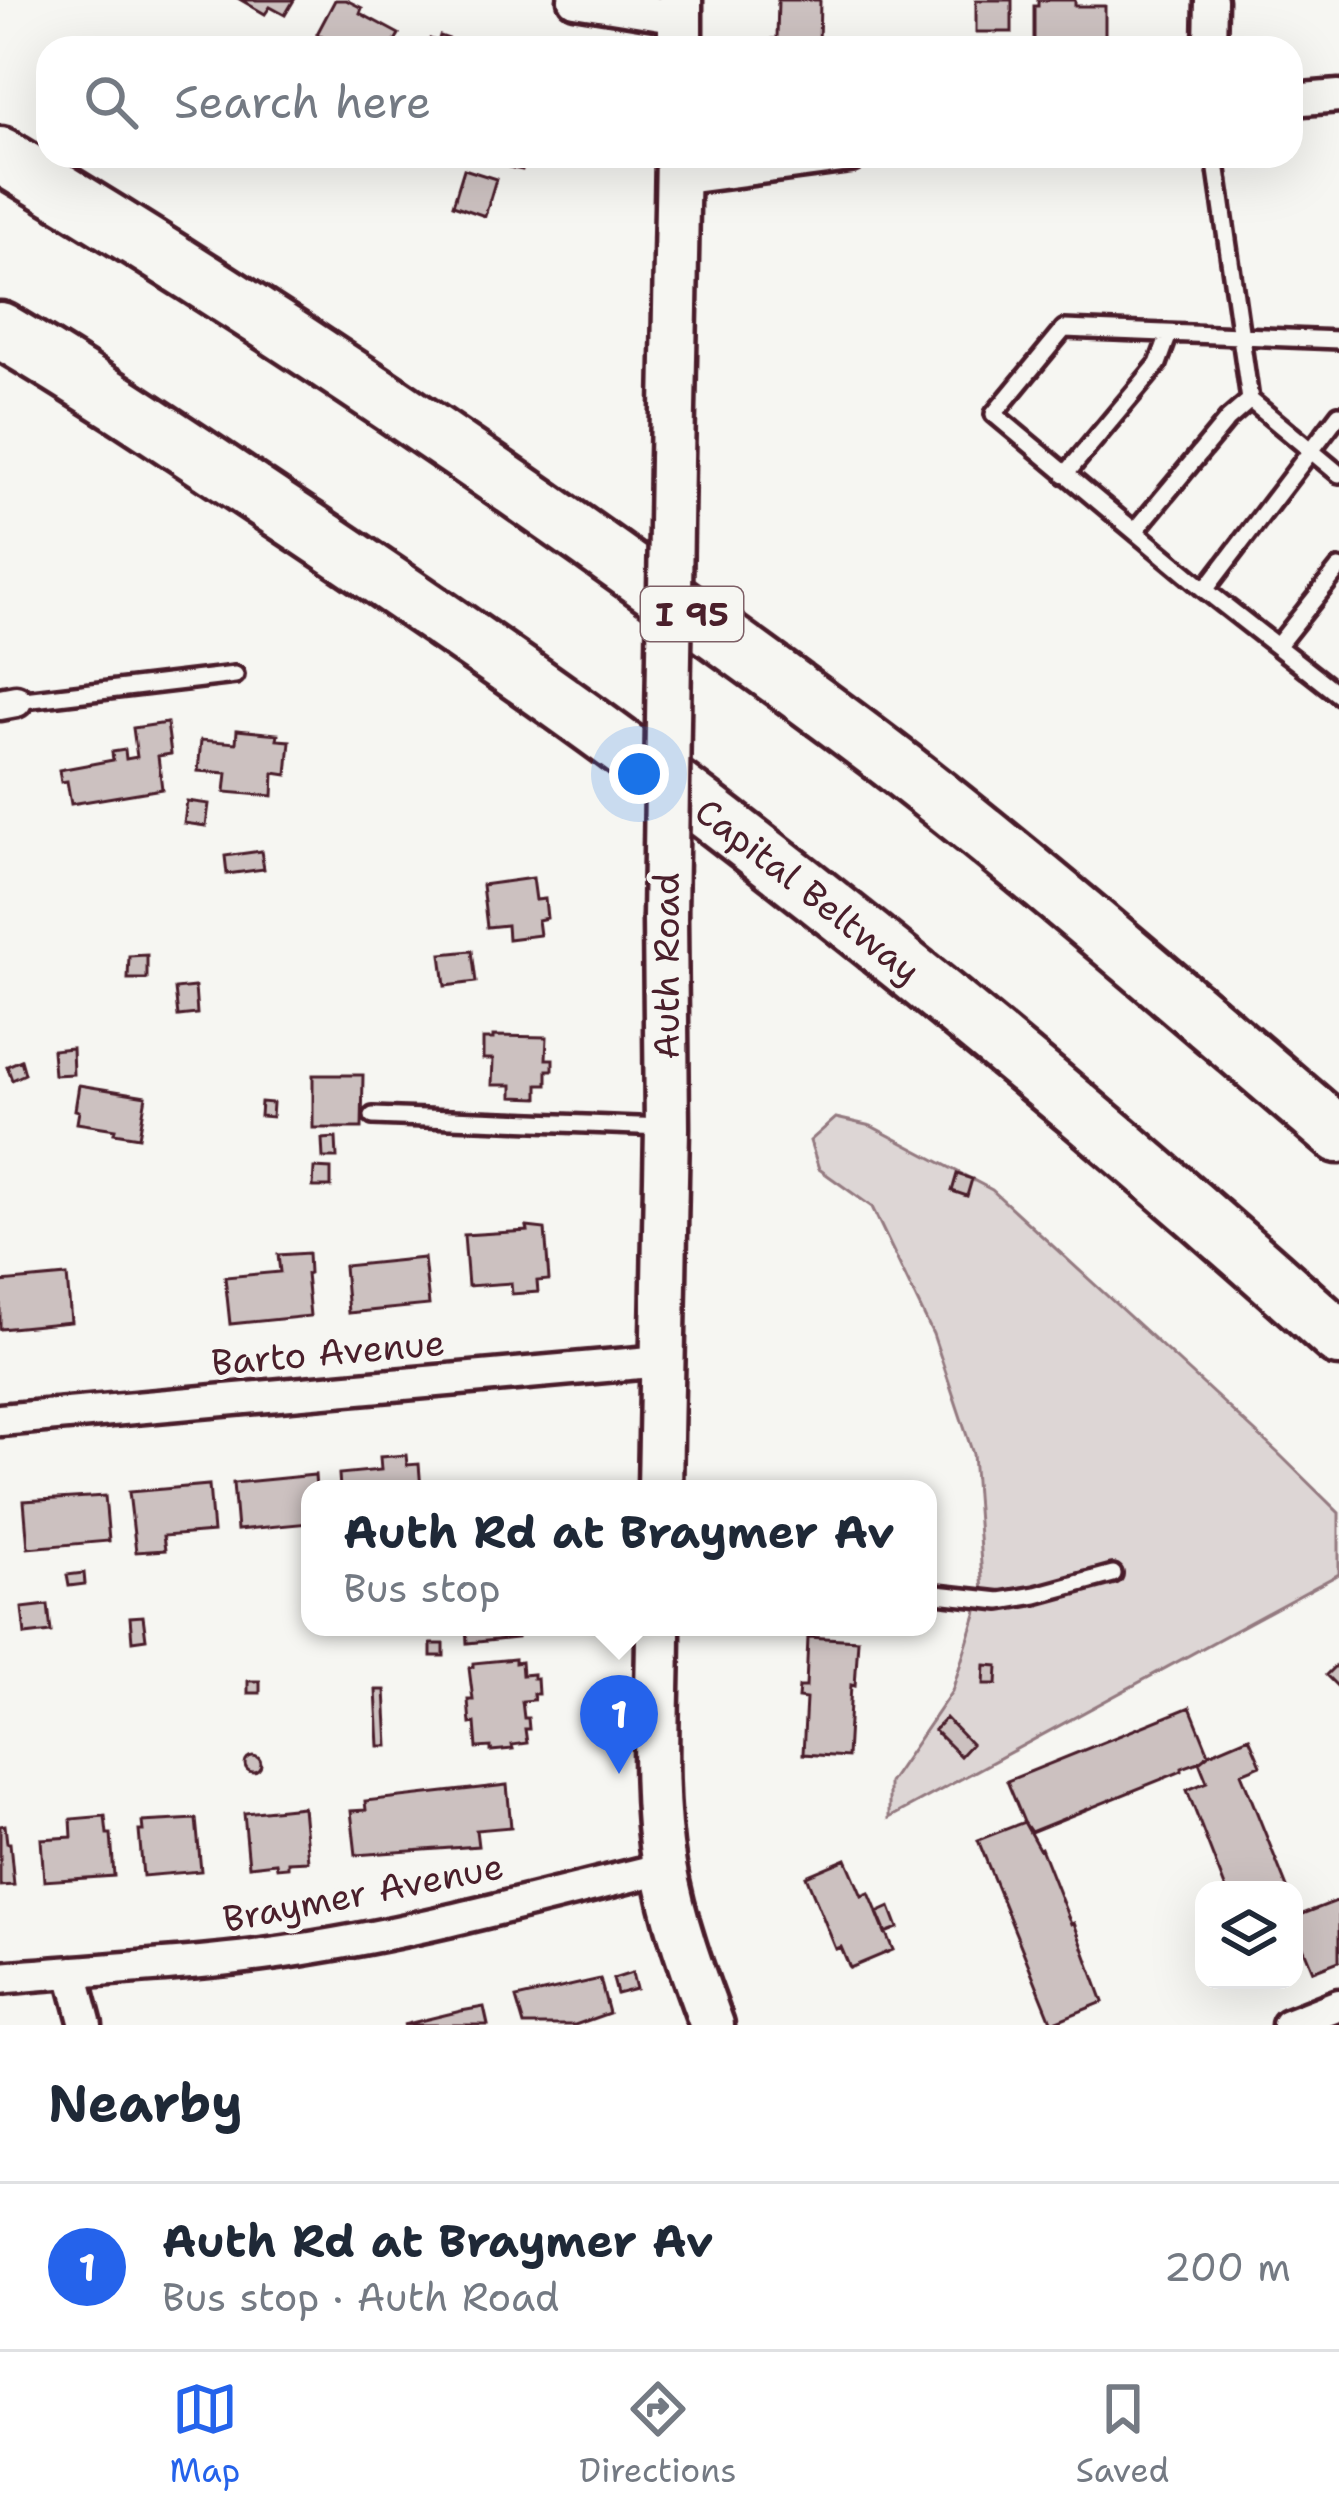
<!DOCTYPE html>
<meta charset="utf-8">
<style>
:root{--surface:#fff;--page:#f6f6f7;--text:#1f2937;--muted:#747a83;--line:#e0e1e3;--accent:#2563eb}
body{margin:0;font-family:"Shantell Sans",sans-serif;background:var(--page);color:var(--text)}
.controls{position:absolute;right:36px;bottom:36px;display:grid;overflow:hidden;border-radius:24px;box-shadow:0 12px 48px #0002}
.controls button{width:108px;height:108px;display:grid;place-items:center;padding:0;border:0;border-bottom:3px solid var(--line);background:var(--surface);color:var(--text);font:60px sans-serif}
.you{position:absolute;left:639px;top:774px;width:42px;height:42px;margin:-30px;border:9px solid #fff;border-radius:50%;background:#1a73e8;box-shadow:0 0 0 18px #1a73e833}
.badge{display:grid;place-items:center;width:78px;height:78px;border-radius:50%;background:var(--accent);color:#fff;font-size:39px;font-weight:700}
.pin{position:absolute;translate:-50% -99px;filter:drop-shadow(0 3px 6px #0008)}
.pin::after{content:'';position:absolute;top:63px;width:42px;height:36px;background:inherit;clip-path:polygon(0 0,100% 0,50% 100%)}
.popup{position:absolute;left:301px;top:1480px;width:636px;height:156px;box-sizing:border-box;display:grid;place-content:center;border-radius:24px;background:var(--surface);filter:drop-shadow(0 3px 9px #0005);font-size:39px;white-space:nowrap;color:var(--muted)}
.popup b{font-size:45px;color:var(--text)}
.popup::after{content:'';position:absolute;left:50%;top:100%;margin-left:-24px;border:24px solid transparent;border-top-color:var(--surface)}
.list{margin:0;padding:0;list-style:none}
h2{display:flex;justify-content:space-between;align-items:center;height:156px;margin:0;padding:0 48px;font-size:51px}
h2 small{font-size:39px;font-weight:400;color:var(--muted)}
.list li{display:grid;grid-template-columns:78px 1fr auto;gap:36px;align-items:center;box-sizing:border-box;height:168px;padding:0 48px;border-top:3px solid var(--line)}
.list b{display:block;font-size:45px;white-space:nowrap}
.list p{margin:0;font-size:39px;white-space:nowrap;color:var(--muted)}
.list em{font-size:39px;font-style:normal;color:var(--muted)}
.icon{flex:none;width:66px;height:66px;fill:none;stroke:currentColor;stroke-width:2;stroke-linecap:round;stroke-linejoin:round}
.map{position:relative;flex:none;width:1339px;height:2025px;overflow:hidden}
.search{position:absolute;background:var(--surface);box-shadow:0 12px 48px #0002;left:36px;right:36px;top:36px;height:132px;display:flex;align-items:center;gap:30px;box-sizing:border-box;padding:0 42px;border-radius:36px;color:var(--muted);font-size:45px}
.sheet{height:324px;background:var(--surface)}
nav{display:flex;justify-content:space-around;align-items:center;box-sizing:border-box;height:168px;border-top:3px solid var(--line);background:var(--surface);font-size:33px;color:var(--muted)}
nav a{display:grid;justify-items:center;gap:6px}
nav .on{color:var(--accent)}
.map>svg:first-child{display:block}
</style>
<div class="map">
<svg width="1339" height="2025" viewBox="0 0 1339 2025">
<rect width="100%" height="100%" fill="#f6f6f2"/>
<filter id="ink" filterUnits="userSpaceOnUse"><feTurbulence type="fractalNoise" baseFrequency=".00833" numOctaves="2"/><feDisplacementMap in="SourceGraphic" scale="24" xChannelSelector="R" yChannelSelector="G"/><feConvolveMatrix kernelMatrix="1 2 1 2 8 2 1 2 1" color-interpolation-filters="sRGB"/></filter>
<g filter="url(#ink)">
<!-- green -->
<path fill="#ddd6d5" stroke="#947a80" stroke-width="3" d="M836,1118L871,1126L992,1190L1278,1453L1339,1513V1574L889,1818V1783L952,1691L983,1592L973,1454L933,1334L872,1207L819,1169L810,1141Z"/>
<!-- building -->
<path fill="#ccc1c0" stroke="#4a1f2b" stroke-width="3" d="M241,0H294L285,15L270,7L265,14Z
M335,0H346L362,8L360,13L399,34L391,48H329L332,42L317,34Z
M778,0H820L819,46L825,48L772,47V39H777Z
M976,0H1012V32H976Z
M1038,0H1075V6H1105V48H1034V6H1038Z
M440,36L455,41V48H427L430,39L438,42Z
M511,156H525L522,170L509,167Z
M464,169L496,179L485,216L453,205Z
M167,723L171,754L158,756L162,789L71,804L67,781L61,782L59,770L113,760L112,752L125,750L126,759L137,757L133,728Z
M237,730L278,734L277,740L290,741L287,775L274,773L273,796L225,792L227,773L198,771L201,740L236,743Z
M187,801L209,804L206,826L184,823Z
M261,851L264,869L227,874L225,856Z
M533,878L536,900L545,899L547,918L538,920L540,935L508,939L507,925L487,927L482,885Z
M472,951L476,982L445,986L441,954Z
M147,955V979H128L129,956Z
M195,987L197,1014L178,1016L175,989Z
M493,1036L547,1037L546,1059H553V1070H547V1085H538V1098L512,1097V1085H492L493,1059H483V1039H493Z
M72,1048L73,1074L54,1075L52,1050Z
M21,1060L25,1074L12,1080L7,1066Z
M313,1075H363L362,1128H313Z
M79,1085L146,1096L139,1137L114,1133L115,1129L77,1123L79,1111L75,1110Z
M261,1102L273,1103L272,1117L260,1116Z
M336,1138L337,1158H323L322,1139Z
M314,1168L331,1169V1187H313Z
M957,1174L972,1179L967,1196L952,1191Z
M527,1227L545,1229L549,1280L537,1281L538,1292L512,1294L511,1283L468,1286L464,1235L528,1231Z
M308,1253L309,1273L306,1274L310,1316L230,1324L225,1277L280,1272L278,1255Z
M424,1258L429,1305L348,1313L344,1266Z
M67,1276L71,1322L0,1329V1282Z
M406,1455L407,1465L419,1464L421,1489H340L339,1474L381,1470L380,1457Z
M315,1475L316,1489H310V1523L237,1530L233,1483Z
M209,1485L213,1532L163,1536L165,1550L136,1552L129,1492Z
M105,1496L109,1541L28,1548L24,1501Z
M84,1573L85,1584L69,1586L67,1575Z
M48,1605L51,1632L25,1635L22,1608Z
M143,1616L146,1639L132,1641L130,1617Z
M466,1627H516L517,1638L467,1643Z
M808,1637L858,1640L855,1686L851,1685L847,1757L803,1754L806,1699L798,1698L799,1687H806Z
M431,1644H444V1656H431Z
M515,1659V1663L521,1662L522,1675L533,1674V1678H537L538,1694H533L534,1700L522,1701L524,1718H528L529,1729H525L527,1743L512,1745L513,1749L491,1751V1747L477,1748L475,1723L470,1724L468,1700H473L469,1668L473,1667V1663Z
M1339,1662V1688L1326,1675Z
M985,1665L998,1666L997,1684H984Z
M248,1681H260V1693H248Z
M376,1690H385L388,1746H379Z
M1190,1707L1209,1754L1199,1762L1182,1768V1771L1031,1832L1024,1822L1007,1781Z
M946,1718L971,1744L960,1756L934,1730Z
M1249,1737L1261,1765L1241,1773L1288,1890H1226L1187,1790L1207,1782L1199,1762L1209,1754Z
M245 1764a8 8 0 1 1 16 0a8 8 0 1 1-16 0Z
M507,1785L511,1827L476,1830L478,1846L356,1855L351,1811L366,1810L365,1801Z
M303,1807L308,1861L288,1862V1867L277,1868L276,1863L249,1866L244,1813Z
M105,1816L107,1834H111L114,1876L44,1881L41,1839L72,1837L71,1819Z
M196,1819L201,1871L143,1876L139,1831H143L142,1822Z
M1024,1822L1039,1849L1041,1848L1071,1924L1074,1923L1103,2002L1052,2023L978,1840Z
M5,1825L7,1843H10L14,1885L0,1886V1826Z
M846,1859L862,1896L869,1893L893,1950L850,1968L841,1947L836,1949L806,1876Z
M1339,1900V1961L1313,1971L1296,1930L1295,1917Z
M890,1907L898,1928L885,1933L877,1913Z
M632,1973L636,1989L617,1994L613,1979Z
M600,1979L609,2013L575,2025H524L516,1998Z
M484,2007L488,2025H403L461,2011Z"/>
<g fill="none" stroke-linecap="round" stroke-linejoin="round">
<!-- lane casing -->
<g stroke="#4a1f2b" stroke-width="24">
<path id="lane" d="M1215,156L1250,400L1339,474
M1339,340L1064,329L994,414L1205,590L1339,695
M1065,475L1158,364L1169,334
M1136,530L1228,419L1250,400
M1205,590L1339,414
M1278,645L1339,568
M16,701L235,675
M373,1116L664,1127
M928,1593L1000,1601L1036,1595L1113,1574"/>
</g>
<!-- street casing -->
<g stroke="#4a1f2b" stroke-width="39">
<path id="street" d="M574,0L680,17
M1210,48L1211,0
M1291,100L1339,96
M677,179L850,156
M0,704L16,701
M0,1420L662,1361
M72,1972L86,2025
M0,1978C107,1968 216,1965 322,1946C437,1927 551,1895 664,1868
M1288,2025L1339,2005"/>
</g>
<!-- secondary casing -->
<g stroke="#4a1f2b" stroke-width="51">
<path id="secondary" d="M680,48V0
M672,460L678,156
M660,1489L667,1128L665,918
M658,1627C658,1706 651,1788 664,1866C673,1920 693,1974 712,2025"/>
</g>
<!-- highway casing -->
<g stroke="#4a1f2b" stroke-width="63">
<g id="highway">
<path d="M0,155C229,292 450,440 666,596C749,656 834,716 914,779C1059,893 1199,1015 1339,1135"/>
<path id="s1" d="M0,330C104,391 204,460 305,527C420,604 536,683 647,766C887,945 1117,1138 1339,1338"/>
</g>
</g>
<!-- lane -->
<use href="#lane" stroke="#f6f6f2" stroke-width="15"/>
<!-- street -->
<use href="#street" stroke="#f6f6f2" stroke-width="30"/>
<!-- secondary -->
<use href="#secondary" stroke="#f6f6f2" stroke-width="42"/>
<!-- highway -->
<use href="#highway" stroke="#f6f6f2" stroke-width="54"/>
<!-- secondary-bridge casing -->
<g stroke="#4a1f2b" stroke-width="51" stroke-linecap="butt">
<path id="secondary-bridge" d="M665,918L672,460"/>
</g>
<!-- secondary-bridge -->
<use href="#secondary-bridge" stroke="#f6f6f2" stroke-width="42"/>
</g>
</g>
<g text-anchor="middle" stroke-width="10" stroke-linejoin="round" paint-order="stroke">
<!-- shield labels -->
<rect fill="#f6f6f2" stroke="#7e6067" stroke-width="3" x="641" y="587" width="102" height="54" rx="9"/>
<g font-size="33" font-weight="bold" fill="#4a1f2b">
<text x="692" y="626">I 95</text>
</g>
<!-- street labels -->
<g font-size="36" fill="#4a1f2b" stroke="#f6f6f2">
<text dy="13" stroke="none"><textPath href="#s1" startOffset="984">Capital Beltway</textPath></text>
<text transform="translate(666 966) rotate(-90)" y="13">Auth Road</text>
<text transform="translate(328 1352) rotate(-5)" y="13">Barto Avenue</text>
<text transform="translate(363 1892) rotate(-11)" y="13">Braymer Avenue</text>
</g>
</g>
</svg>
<div class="controls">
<button><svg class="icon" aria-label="layers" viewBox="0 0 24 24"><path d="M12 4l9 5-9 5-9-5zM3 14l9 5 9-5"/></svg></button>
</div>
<div class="you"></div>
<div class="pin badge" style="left:619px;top:1774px">1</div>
<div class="popup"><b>Auth Rd at Braymer Av</b>Bus stop</div>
<div class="search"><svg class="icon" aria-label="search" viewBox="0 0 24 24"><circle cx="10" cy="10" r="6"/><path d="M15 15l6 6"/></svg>Search here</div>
</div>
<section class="sheet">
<h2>Nearby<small></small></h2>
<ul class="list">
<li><span class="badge">1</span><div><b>Auth Rd at Braymer Av</b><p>Bus stop · Auth Road</p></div><em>200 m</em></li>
</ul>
</section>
<nav>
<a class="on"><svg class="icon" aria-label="map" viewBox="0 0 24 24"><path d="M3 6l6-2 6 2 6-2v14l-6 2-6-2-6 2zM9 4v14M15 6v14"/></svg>Map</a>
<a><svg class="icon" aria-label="directions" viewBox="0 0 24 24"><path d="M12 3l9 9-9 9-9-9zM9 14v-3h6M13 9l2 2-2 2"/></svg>Directions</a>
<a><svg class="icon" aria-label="saved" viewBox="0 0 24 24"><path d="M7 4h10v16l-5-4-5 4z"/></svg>Saved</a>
</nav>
